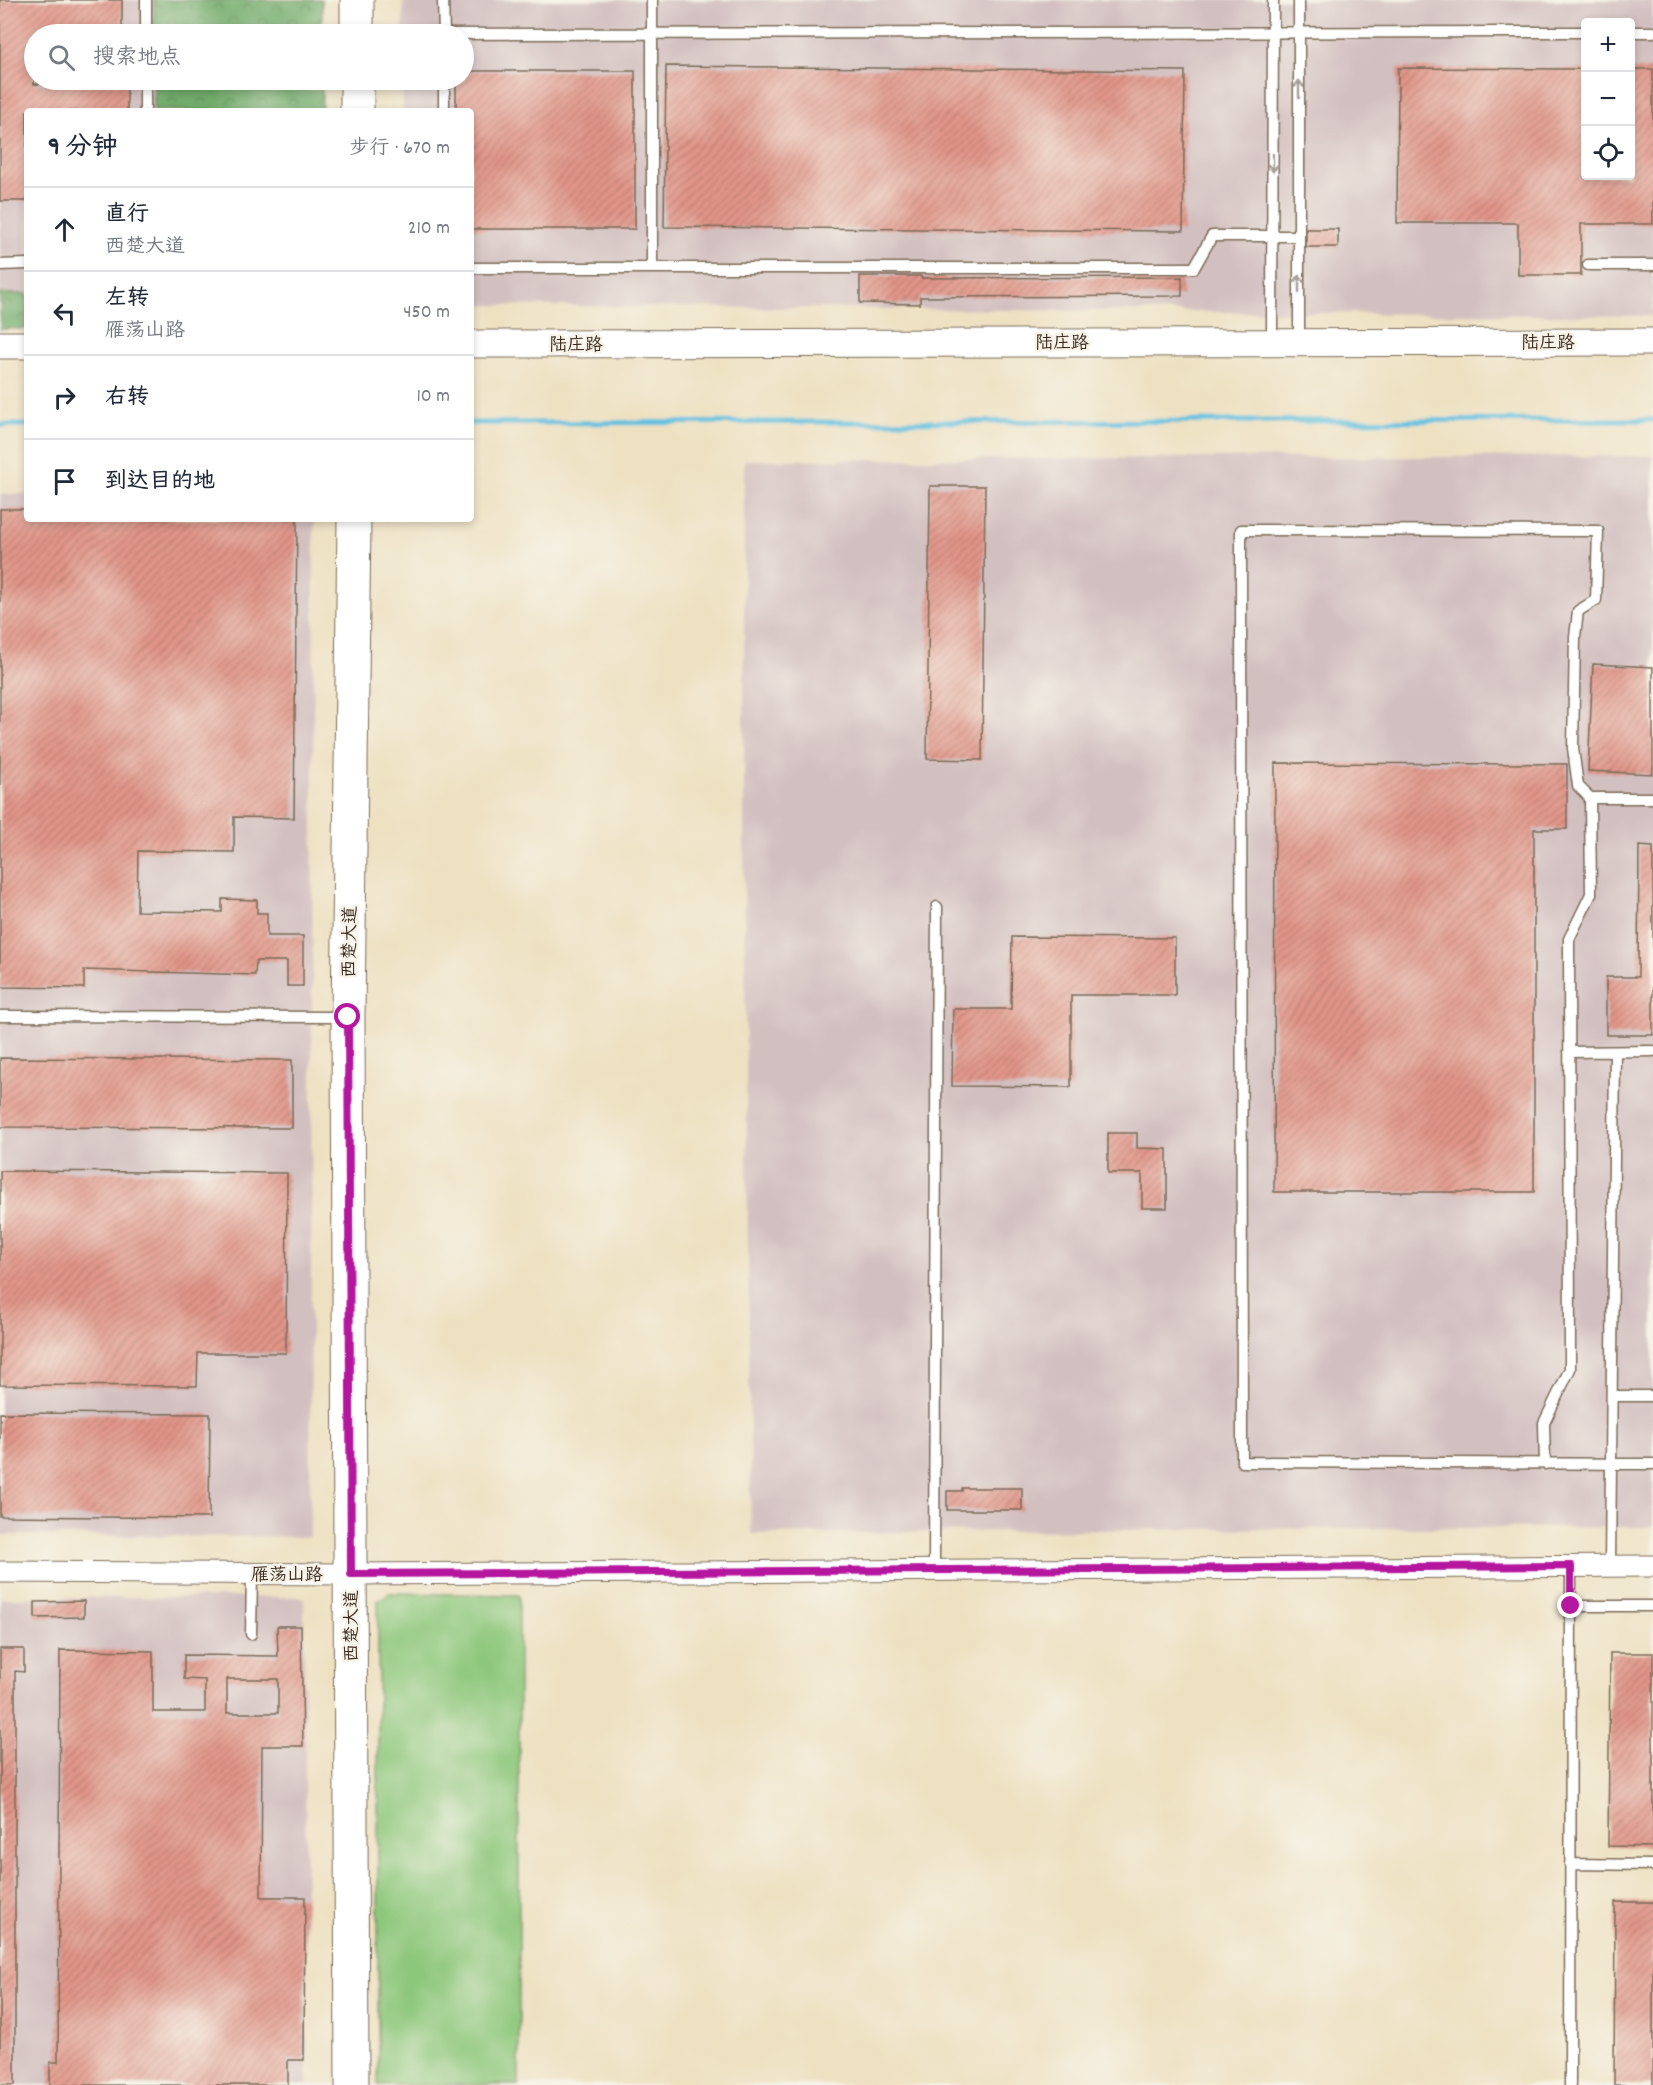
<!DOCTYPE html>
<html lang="zh">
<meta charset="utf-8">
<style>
:root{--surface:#fff;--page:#f2f2f3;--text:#1f2937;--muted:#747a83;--line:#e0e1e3}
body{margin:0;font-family:Dekko,"LXGW WenKai TC",sans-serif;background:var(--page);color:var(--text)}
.controls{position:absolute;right:18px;top:18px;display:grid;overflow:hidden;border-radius:6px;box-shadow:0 3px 9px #0003}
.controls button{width:54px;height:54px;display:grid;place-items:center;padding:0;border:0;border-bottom:2px solid var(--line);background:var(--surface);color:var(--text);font:30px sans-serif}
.stop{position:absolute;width:18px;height:18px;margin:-14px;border:4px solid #b5179e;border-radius:50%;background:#fff}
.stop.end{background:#b5179e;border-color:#fff;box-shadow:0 2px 6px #0008}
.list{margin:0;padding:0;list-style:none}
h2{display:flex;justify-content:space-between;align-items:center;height:78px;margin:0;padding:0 24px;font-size:26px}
h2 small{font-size:20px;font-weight:400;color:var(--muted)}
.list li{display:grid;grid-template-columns:39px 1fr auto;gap:18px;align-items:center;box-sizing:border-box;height:84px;padding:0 24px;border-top:2px solid var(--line)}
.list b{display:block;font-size:22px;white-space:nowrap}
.list p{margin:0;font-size:20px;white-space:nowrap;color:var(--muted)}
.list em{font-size:20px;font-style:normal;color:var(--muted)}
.icon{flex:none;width:33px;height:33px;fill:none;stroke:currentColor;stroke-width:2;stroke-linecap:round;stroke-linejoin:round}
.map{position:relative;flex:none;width:1653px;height:2085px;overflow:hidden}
.search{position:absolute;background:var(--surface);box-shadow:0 3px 9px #0003;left:24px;top:24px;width:450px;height:66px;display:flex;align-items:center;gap:15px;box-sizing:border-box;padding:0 21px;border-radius:33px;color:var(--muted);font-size:22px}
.panel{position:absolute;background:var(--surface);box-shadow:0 3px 9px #0003;left:24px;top:108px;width:450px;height:414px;border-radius:6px}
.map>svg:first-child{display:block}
</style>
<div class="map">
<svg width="1653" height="2085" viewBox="0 0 1653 2085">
<defs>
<pattern id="forest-crowns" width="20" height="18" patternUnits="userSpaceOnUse" patternTransform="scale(1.5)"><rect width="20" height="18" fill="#72ac6c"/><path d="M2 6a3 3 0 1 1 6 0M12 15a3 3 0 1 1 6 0" fill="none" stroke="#5f8c58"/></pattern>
<pattern id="building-hatch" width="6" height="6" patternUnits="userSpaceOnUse" patternTransform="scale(1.5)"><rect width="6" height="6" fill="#e29689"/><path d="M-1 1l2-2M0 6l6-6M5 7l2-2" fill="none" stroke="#b87b6f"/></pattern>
</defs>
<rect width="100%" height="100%" fill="#f7f3e8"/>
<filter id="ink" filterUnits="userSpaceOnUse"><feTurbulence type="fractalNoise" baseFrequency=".0167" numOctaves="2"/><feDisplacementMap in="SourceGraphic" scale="12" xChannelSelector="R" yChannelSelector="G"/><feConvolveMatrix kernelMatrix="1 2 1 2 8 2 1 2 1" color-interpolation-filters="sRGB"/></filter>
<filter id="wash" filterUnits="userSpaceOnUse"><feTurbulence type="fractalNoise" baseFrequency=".008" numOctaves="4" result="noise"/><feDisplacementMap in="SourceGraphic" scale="24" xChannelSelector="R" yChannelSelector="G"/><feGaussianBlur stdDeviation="1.35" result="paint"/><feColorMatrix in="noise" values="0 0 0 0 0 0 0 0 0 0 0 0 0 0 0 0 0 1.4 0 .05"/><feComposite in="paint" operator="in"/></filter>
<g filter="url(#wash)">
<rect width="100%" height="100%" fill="#eee1c2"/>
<!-- industrial -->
<path fill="#d2bfc0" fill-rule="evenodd" d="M0,0H154V34H34V80H154V111H27V294H0Z
M403,0H1653V316L471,305V111H403V80H464V34H403ZM1586,22H1630V176H1586Z
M1653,456V1527L1192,1529L751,1534L744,875V460Z
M0,494H27V519H314L310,1537L0,1535Z
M304,1597L307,2085H0V1598Z"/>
<!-- grass -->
<path fill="#8dc77c" stroke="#64784d" stroke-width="1.5" d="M389,1593L519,1595V2085H378V1601Z"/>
<!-- forest -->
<path fill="url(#forest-crowns)" stroke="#566b45" stroke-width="1.5" d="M154,0H322V34H154Z
M154,80H322V111H154Z
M0,294H27V329H0Z"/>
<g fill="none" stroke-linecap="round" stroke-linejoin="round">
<!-- stream -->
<path stroke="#60c0df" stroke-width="5" d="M471,423L1653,420
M0,425H27"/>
</g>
<g id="blocks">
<!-- building -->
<path fill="url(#building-hatch)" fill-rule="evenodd" d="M0,0H122V34H34V84H127V111H27V201H0Z
M666,66L1185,71L1183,231L664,227Z
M1398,68L1586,69V176H1630V69H1653V224H1581V275H1518V223H1397Z
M464,71H635V229H471V111H456V80H464Z
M1306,229H1338V247H1306Z
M860,276H921V278L1182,277V296L920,297V304L860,303Z
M930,486H985L982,760L927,759Z
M0,509H27V519H297L294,818L234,817V852L138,851L137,911L222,912V899L257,900V913H267V936H303V986H287V961H256L255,975L84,970V988L0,987Z
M1593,664L1653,667V774L1588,771Z
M1275,763L1567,764V829H1534V1192H1274Z
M1639,846L1653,847V1035H1606V977H1638Z
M1012,937L1175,938V995H1071V1087L952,1086L953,1009H1011Z
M0,1058L292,1060V1128L0,1127Z
M1108,1133H1137V1148L1167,1149V1208H1142V1173H1108Z
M0,1171L287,1173L286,1353H198L197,1386L0,1385Z
M0,1413L210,1414L209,1518L0,1516Z
M962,1488H1022V1510H947V1491H962Z
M84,1601V1617L35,1618V1602Z
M277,1626H301L303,1746H262L261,1897H305L304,2060H288V2085H50V2062H58L60,1650L153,1651V1712H205V1680L184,1679V1655L278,1656ZM227,1679H278V1713H227Z
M0,1649H24V1672L15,1671V2085H0Z
M1610,1653H1653V1847L1608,1846Z
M1615,1902H1653V2085H1614Z"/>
</g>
</g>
<g filter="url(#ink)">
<use href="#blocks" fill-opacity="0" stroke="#7a6a57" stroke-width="1.5"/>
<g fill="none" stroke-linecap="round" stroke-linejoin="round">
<!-- service casing -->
<g stroke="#7a6a57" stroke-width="13">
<path id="service" d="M443,0L444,34L1586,32
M652,0V268
M1630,32H1653
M146,34V0
M145,111V80
M444,111V80
M0,265L27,264
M1588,265H1653
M471,268H1194L1212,236H1299
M1272,342L1273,0
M1299,342V0
M1653,798H1590L1578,786L1573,748L1575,637L1578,611L1596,600L1598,531L1241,530L1242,1462L1653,1464
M0,1016L345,1017
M1569,1052L1653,1051
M1612,1396H1653
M1545,1464L1544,1423L1570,1369L1569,939L1591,894L1590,798
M1610,1566L1615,1052
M934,1571L937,907
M1571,1606H1653
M251,1634L252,1574
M1570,1864L1653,1865
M1570,2085L1571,1566"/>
</g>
<!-- minor casing -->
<g stroke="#7a6a57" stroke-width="23">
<path id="minor" d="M0,1572L351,1574L1653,1566"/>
</g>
<!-- tertiary casing -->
<g stroke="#7a6a57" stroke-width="29">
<path id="tertiary" d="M471,344L1653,342
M0,345H27"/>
</g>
<!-- primary casing -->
<g stroke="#7a6a57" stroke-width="35">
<path id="primary" d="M357,34V0
M357,111V80
M352,2085L348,1017L354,519"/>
</g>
<!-- service -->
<use href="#service" stroke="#fff" stroke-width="10"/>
<!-- minor -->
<use href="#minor" stroke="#fff" stroke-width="21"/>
<!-- tertiary -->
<use href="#tertiary" stroke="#fff" stroke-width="27"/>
<!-- primary -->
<use href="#primary" stroke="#fff" stroke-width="33"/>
</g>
<!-- one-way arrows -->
<defs><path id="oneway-shaft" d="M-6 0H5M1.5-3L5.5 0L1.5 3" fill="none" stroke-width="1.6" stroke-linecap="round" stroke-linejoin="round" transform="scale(1.5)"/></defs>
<g stroke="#a79f9a">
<use href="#oneway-shaft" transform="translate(1299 89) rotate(-90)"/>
<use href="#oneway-shaft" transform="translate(1273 163) rotate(90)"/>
<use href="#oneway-shaft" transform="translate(1299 284) rotate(-90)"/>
</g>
</g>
<g fill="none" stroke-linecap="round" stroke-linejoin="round" filter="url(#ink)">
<!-- route -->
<path stroke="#b5179e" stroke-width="8" d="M348,1017L351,1574L1571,1566V1606"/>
</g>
<g text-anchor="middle" stroke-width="5" stroke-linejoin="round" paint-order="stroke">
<!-- street labels -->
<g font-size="18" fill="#3b2a1e" stroke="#f7f3e8">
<text x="1062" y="348">陆庄路</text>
<text x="1548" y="348">陆庄路</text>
<text x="576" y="350">陆庄路</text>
<text transform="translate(349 942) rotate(-89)" y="6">西楚大道</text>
<text x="287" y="1580">雁荡山路</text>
<text transform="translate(351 1626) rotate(-90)" y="6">西楚大道</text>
</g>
</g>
</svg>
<div class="controls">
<button>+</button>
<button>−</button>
<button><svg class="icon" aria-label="locate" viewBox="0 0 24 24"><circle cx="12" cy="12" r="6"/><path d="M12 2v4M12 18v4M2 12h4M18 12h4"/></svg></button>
</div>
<div class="stop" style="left:348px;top:1017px"></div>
<div class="stop end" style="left:1571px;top:1606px"></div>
<div class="search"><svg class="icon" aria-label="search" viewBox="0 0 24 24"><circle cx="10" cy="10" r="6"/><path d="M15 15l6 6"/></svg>搜索地点</div>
<section class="panel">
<h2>9 分钟<small>步行 · 670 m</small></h2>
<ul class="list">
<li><svg class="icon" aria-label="ahead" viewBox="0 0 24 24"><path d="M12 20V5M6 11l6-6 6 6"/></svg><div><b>直行</b><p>西楚大道</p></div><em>210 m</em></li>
<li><svg class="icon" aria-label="left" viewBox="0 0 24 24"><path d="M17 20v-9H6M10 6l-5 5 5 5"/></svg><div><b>左转</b><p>雁荡山路</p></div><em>450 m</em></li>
<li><svg class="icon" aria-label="right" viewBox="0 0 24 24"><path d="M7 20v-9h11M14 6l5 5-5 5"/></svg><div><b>右转</b></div><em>10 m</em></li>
<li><svg class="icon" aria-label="arrive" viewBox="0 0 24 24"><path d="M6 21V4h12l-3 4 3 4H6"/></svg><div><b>到达目的地</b></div></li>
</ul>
</section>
</div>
